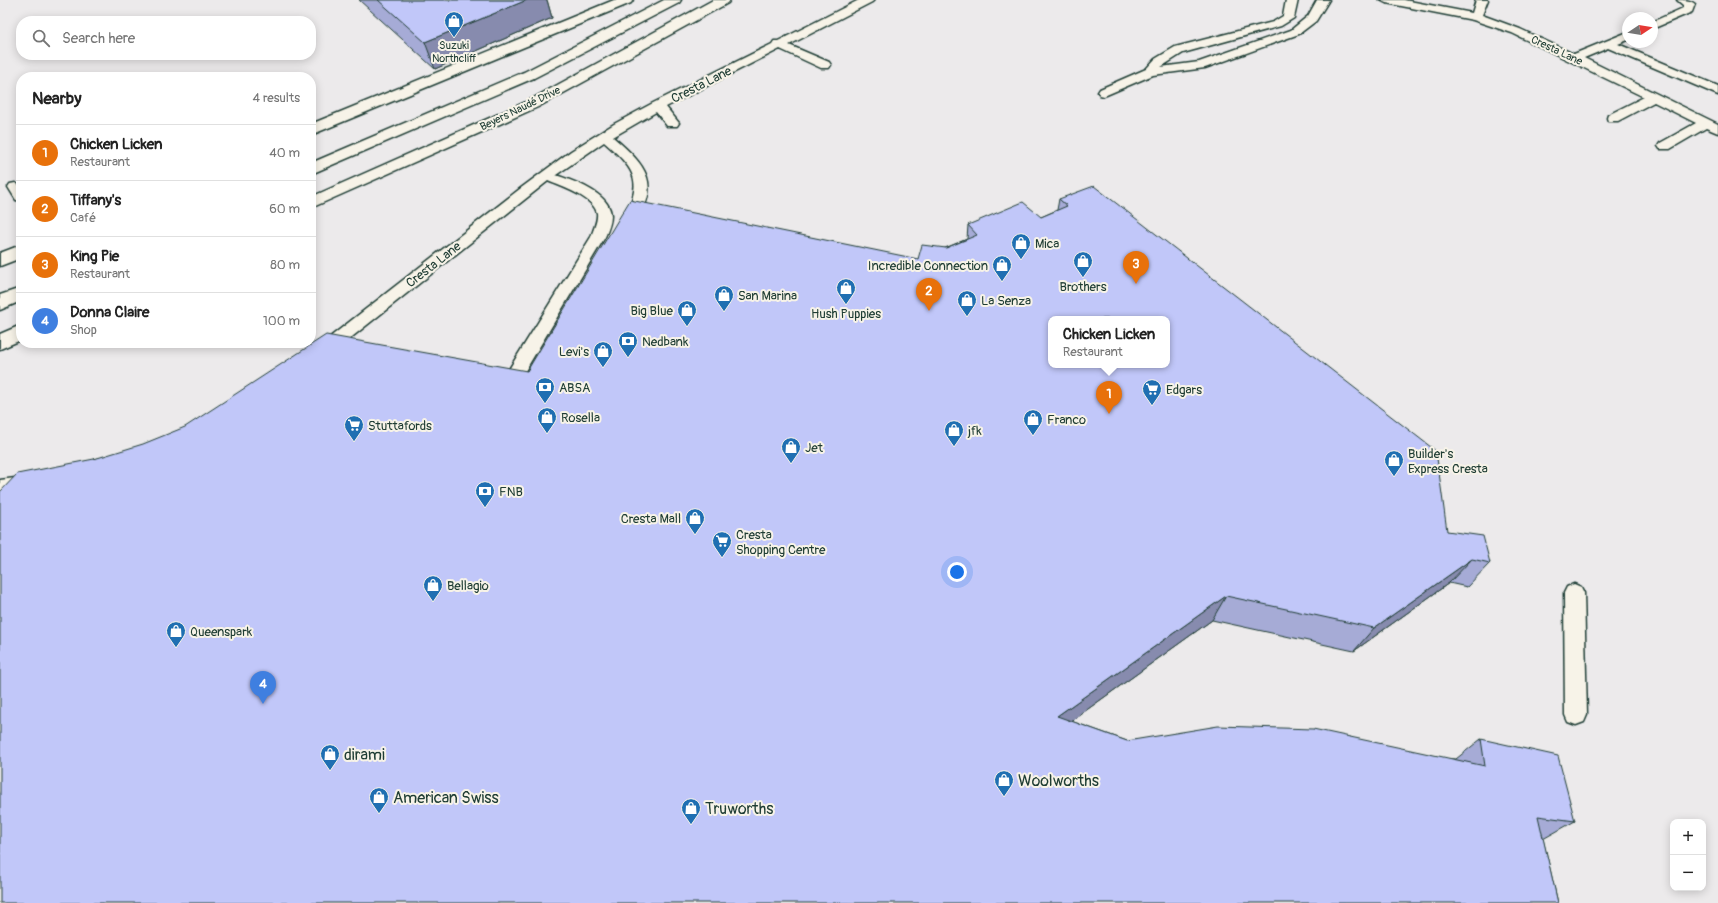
<!DOCTYPE html>
<meta charset="utf-8">
<style>
:root{--surface:#fff;--page:#f6f6f6;--text:#222;--muted:#767676;--line:#e0e0e0;--accent:#1f6fb2}
body{margin:0;font-family:Pangolin,sans-serif;background:var(--page);color:var(--text)}
.controls{position:absolute;right:12px;bottom:12px;display:grid;overflow:hidden;border-radius:8px;box-shadow:0 2px 10px #0003}
.controls button{width:36px;height:36px;display:grid;place-items:center;padding:0;border:0;border-bottom:1px solid var(--line);background:var(--surface);color:var(--text);font:20px sans-serif}
.compass{position:absolute;left:1622px;top:12px;width:36px;height:36px;border-radius:50%;background:var(--surface);box-shadow:0 2px 10px #0003;rotate:78deg}
.you{position:absolute;left:957px;top:572px;width:14px;height:14px;margin:-10px;border:3px solid #fff;border-radius:50%;background:#1a73e8;box-shadow:0 0 0 6px #1a73e833}
.badge{display:grid;place-items:center;width:26px;height:26px;border-radius:50%;background:var(--accent);color:#fff;font-size:13px;font-weight:700}
.pin{position:absolute;translate:-50% -33px;filter:drop-shadow(0 1px 2px #0008)}
.pin::after{content:'';position:absolute;top:21px;width:14px;height:12px;background:inherit;clip-path:polygon(0 0,100% 0,50% 100%)}
.popup{position:absolute;left:1048px;top:316px;width:122px;height:52px;box-sizing:border-box;display:grid;place-content:center;border-radius:8px;background:var(--surface);filter:drop-shadow(0 1px 3px #0005);font-size:13px;white-space:nowrap;color:var(--muted)}
.popup b{font-size:15px;color:var(--text)}
.popup::after{content:'';position:absolute;left:50%;top:100%;margin-left:-8px;border:8px solid transparent;border-top-color:var(--surface)}
.list{margin:0;padding:0;list-style:none}
h2{display:flex;justify-content:space-between;align-items:center;height:52px;margin:0;padding:0 16px;font-size:17px}
h2 small{font-size:13px;font-weight:400;color:var(--muted)}
.list li{display:grid;grid-template-columns:26px 1fr auto;gap:12px;align-items:center;box-sizing:border-box;height:56px;padding:0 16px;border-top:1px solid var(--line)}
.list b{display:block;font-size:15px;white-space:nowrap}
.list p{margin:0;font-size:13px;white-space:nowrap;color:var(--muted)}
.list em{font-size:13px;font-style:normal;color:var(--muted)}
.icon{flex:none;width:22px;height:22px;fill:none;stroke:currentColor;stroke-width:2;stroke-linecap:round;stroke-linejoin:round}
.map{position:relative;flex:none;width:1718px;height:903px;overflow:hidden}
.search{position:absolute;background:var(--surface);box-shadow:0 2px 10px #0003;left:16px;top:16px;width:300px;height:44px;display:flex;align-items:center;gap:10px;box-sizing:border-box;padding:0 14px;border-radius:16px;color:var(--muted);font-size:15px}
.panel{position:absolute;background:var(--surface);box-shadow:0 2px 10px #0003;left:16px;top:72px;width:300px;height:276px;border-radius:16px}
.map>svg:first-child{display:block}
</style>
<div class="map">
<svg width="1718" height="903" viewBox="0 0 1718 903">
<rect width="100%" height="100%" fill="#eceaeb"/>
<filter id="ink" filterUnits="userSpaceOnUse"><feTurbulence type="fractalNoise" baseFrequency=".025" numOctaves="2"/><feDisplacementMap in="SourceGraphic" scale="8" xChannelSelector="R" yChannelSelector="G"/><feConvolveMatrix kernelMatrix="1 2 1 2 8 2 1 2 1" color-interpolation-filters="sRGB"/></filter>
<g filter="url(#ink)">
<g fill="none" stroke-linecap="round" stroke-linejoin="round">
<!-- service casing -->
<g stroke="#1f3d34" stroke-width="3">
<path id="service" d="M859,0H874L872,2L789,45L829,62L831,65L829,68H821L780,49L666,107L679,123L677,126H667L656,112L613,137C647,166 662,184 634,226L629,228L624,226L622,223C643,181 638,172 604,142L556,175C573,181 611,193 611,216C611,223 608,230 605,237L513,391L507,393L501,391L498,387L591,237C593,230 598,221 597,213C593,197 562,187 548,181L328,356L322,358L316,356L314,352L316,348L521,188L571,151L614,124L653,103L772,44L774,41H778Z
M1286,0H1298L1294,18L1281,26L1183,53L1161,67L1199,62L1291,30L1308,16L1317,0H1329L1316,21L1299,34L1205,68L1153,75L1104,96L1100,95L1098,92L1100,89L1146,69L1155,59L1175,47L1273,22L1283,16Z
M1380,0H1404L1472,13L1476,0H1488L1482,15L1520,29L1574,54L1628,32V40L1618,44L1718,86V95L1608,48L1584,58L1718,124V133L1706,128L1670,149H1660L1658,146L1660,143L1696,123L1654,102L1618,121H1608L1607,118L1608,115L1644,97L1512,33L1473,20L1386,3Z
M1677,0C1684,0 1691,0 1695,4L1692,12L1652,29V22L1683,8V5Z
M15,183L21,186V201L16,200L8,187L10,184Z
M30,476L37,478L39,483L37,488L0,494V480Z
M1574,584L1581,587L1584,593L1587,715L1584,722L1576,725L1568,722L1565,715L1564,593L1567,587Z"/>
</g>
<!-- minor casing -->
<g stroke="#1f3d34" stroke-width="3">
<path id="minor" d="M614,0H633L631,3L311,135V124Z
M21,245V258L0,266V253Z"/>
</g>
<!-- primary casing -->
<g stroke="#1f3d34" stroke-width="3">
<path id="primary" d="M664,0H681L679,3L534,78L311,174V163L524,72Z
M713,0H730L728,3L538,107L311,208V197L528,101Z
M21,288V301L0,310V295Z
M21,325V340L0,349V334Z"/>
</g>
<!-- service -->
<use href="#service" fill="#f7f3e8" fill-rule="evenodd"/>
<!-- minor -->
<use href="#minor" fill="#f7f3e8" fill-rule="evenodd"/>
<!-- primary -->
<use href="#primary" fill="#f7f3e8" fill-rule="evenodd"/>
</g>
<!-- wall -->
<path fill="#a6abd6" stroke="#1f3d34" d="M359,0H547L552,18L435,69Z
M1059,199L1447,531L1490,563L1467,587L1449,583L1354,651L1212,620L1071,721L1127,741L1456,759L1481,739L1575,821L1543,839L1558,903L94,459L527,371L918,259L967,239L968,225L1041,217L1057,210Z"/>
<!-- shaded-wall -->
<path fill="#878bae" stroke="#1f3d34" d="M527,0H547L552,18L435,69L425,42Z
M1472,559L1449,583L1354,651L1374,628Z
M1226,596L1212,620L1049,737L1057,716Z"/>
<!-- building -->
<path fill="#c1c7f9" stroke="#1f3d34" fill-rule="evenodd" d="M378,0H527L425,42Z
M1094,186L1436,451L1447,531L1483,536L1490,563L1472,559L1374,628L1226,596L1057,716L1127,741L1218,726L1313,729L1485,766L1481,739L1558,756L1575,821L1538,816L1558,903H0V492L17,474L94,459L143,444L185,427L326,335L527,371L630,200L918,259L922,245L946,248L977,235L968,225L1023,202L1041,217L1067,206L1059,199ZM1051,319H1167V365H1051Z"/>
</g>
<!-- icons -->
<defs>
<g id="shop-pin" transform="scale(1)"><path d="M0 17L-7.5 6A9.5 9.5 0 1 1 7.5 6Z" fill="#1f6fb2" stroke="#f7f3e8"/><path d="M-5-2.5h2.3a2.7 3.5 0 0 1 5.4 0H5L5.5 6h-11ZM-1.5-2.5h3a1.5 2.3 0 0 0-3 0Z" fill="#fff"/></g>
<g id="bank-pin" transform="scale(1)"><path d="M0 17L-7.5 6A9.5 9.5 0 1 1 7.5 6Z" fill="#1f6fb2" stroke="#f7f3e8"/><path d="M-6-4H6V4H-6ZM0-2.3a2.3 2.3 0 1 0 0 4.6a2.3 2.3 0 1 0 0-4.6Z" fill="#fff"/></g>
<g id="supermarket-pin" transform="scale(1)"><path d="M0 17L-7.5 6A9.5 9.5 0 1 1 7.5 6Z" fill="#1f6fb2" stroke="#f7f3e8"/><path d="M-6-5.5h2.5l.6 2H6L4.5 2H-2.5L-4.4-4H-6ZM-1.5 3.2a1.3 1.3 0 1 0 .1 0ZM3 3.2a1.3 1.3 0 1 0 .1 0Z" fill="#fff"/></g>
</defs>
<g fill-rule="evenodd">
<use href="#shop-pin" x="454" y="21"/>
<use href="#shop-pin" x="1021" y="243"/>
<use href="#shop-pin" x="1083" y="261"/>
<use href="#shop-pin" x="1002" y="265"/>
<use href="#shop-pin" x="846" y="288"/>
<use href="#shop-pin" x="724" y="295"/>
<use href="#shop-pin" x="967" y="300"/>
<use href="#shop-pin" x="687" y="310"/>
<use href="#bank-pin" x="628" y="341"/>
<use href="#shop-pin" x="603" y="351"/>
<use href="#bank-pin" x="545" y="387"/>
<use href="#supermarket-pin" x="1152" y="389"/>
<use href="#shop-pin" x="547" y="417"/>
<use href="#shop-pin" x="1033" y="419"/>
<use href="#supermarket-pin" x="354" y="425"/>
<use href="#shop-pin" x="954" y="430"/>
<use href="#shop-pin" x="791" y="447"/>
<use href="#shop-pin" x="1394" y="460"/>
<use href="#bank-pin" x="485" y="491"/>
<use href="#shop-pin" x="695" y="518"/>
<use href="#supermarket-pin" x="722" y="541"/>
<use href="#shop-pin" x="433" y="585"/>
<use href="#shop-pin" x="176" y="631"/>
<use href="#shop-pin" x="330" y="754"/>
<use href="#shop-pin" x="1004" y="780"/>
<use href="#shop-pin" x="379" y="797"/>
<use href="#shop-pin" x="691" y="808"/>
</g>
<g text-anchor="middle" stroke-width="4" stroke-linejoin="round" paint-order="stroke">
<!-- far-poi labels -->
<g font-size="11" fill="#1f3d34" stroke="#f7f3e8">
<text x="454" y="49">Suzuki<tspan x="454" dy="13">Northcliff</tspan></text>
</g>
<!-- far-street labels -->
<g font-size="11" fill="#1f3d34" stroke="#f7f3e8">
<text transform="translate(1557 50) rotate(25)" y="4">Cresta Lane</text>
<text transform="translate(520 108) rotate(-26)" y="4">Beyers Naudé Drive</text>
</g>
<!-- street labels -->
<g font-size="13" fill="#1f3d34" stroke="#f7f3e8">
<text transform="translate(701 84) rotate(-27)" y="5">Cresta Lane</text>
<text transform="translate(433 264) rotate(-38)" y="5">Cresta Lane</text>
</g>
<!-- poi labels -->
<g font-size="13" fill="#1f3d34" stroke="#f7f3e8" text-anchor="start">
<text x="1035" y="248">Mica</text>
<text x="988" y="270" text-anchor="end">Incredible Connection</text>
<text x="1083" y="291" text-anchor="middle">Brothers</text>
<text x="738" y="300">San Marina</text>
<text x="981" y="305">La Senza</text>
<text x="673" y="315" text-anchor="end">Big Blue</text>
<text x="846" y="318" text-anchor="middle">Hush Puppies</text>
<text x="642" y="346">Nedbank</text>
<text x="589" y="356" text-anchor="end">Levi's</text>
<text x="559" y="392">ABSA</text>
<text x="1166" y="394">Edgars</text>
<text x="561" y="422">Rosella</text>
<text x="1047" y="424">Franco</text>
<text x="368" y="430">Stuttafords</text>
<text x="968" y="435">jfk</text>
<text x="805" y="452">Jet</text>
<text x="1408" y="458">Builder's<tspan x="1408" dy="15">Express Cresta</tspan></text>
<text x="499" y="496">FNB</text>
<text x="681" y="523" text-anchor="end">Cresta Mall</text>
<text x="736" y="539">Cresta<tspan x="736" dy="15">Shopping Centre</tspan></text>
<text x="447" y="590">Bellagio</text>
<text x="190" y="636">Queenspark</text>
</g>
<!-- near-poi labels -->
<g font-size="16" fill="#1f3d34" stroke="#f7f3e8" text-anchor="start">
<text x="344" y="760">dirami</text>
<text x="1018" y="786">Woolworths</text>
<text x="393" y="803">American Swiss</text>
<text x="705" y="814">Truworths</text>
</g>
</g>
</svg>
<div class="controls">
<button>+</button>
<button>−</button>
</div>
<svg class="compass" viewBox="-18 -18 36 36"><path d="M0-13l5 13h-10z" fill="#e53935"/><path d="M0 13l5-13h-10z" fill="#767676"/></svg>
<div class="you"></div>
<div class="pin badge" style="left:1109px;top:414px;background:#e8710a">1</div>
<div class="popup"><b>Chicken Licken</b>Restaurant</div>
<div class="pin badge" style="left:929px;top:311px;background:#e8710a">2</div>
<div class="pin badge" style="left:1136px;top:284px;background:#e8710a">3</div>
<div class="pin badge" style="left:263px;top:704px;background:#3f7fe0">4</div>
<div class="search"><svg class="icon" aria-label="search" viewBox="0 0 24 24"><circle cx="10" cy="10" r="6"/><path d="M15 15l6 6"/></svg>Search here</div>
<section class="panel">
<h2>Nearby<small>4 results</small></h2>
<ul class="list">
<li><span class="badge" style="background:#e8710a">1</span><div><b>Chicken Licken</b><p>Restaurant</p></div><em>40 m</em></li>
<li><span class="badge" style="background:#e8710a">2</span><div><b>Tiffany's</b><p>Café</p></div><em>60 m</em></li>
<li><span class="badge" style="background:#e8710a">3</span><div><b>King Pie</b><p>Restaurant</p></div><em>80 m</em></li>
<li><span class="badge" style="background:#3f7fe0">4</span><div><b>Donna Claire</b><p>Shop</p></div><em>100 m</em></li>
</ul>
</section>
</div>
